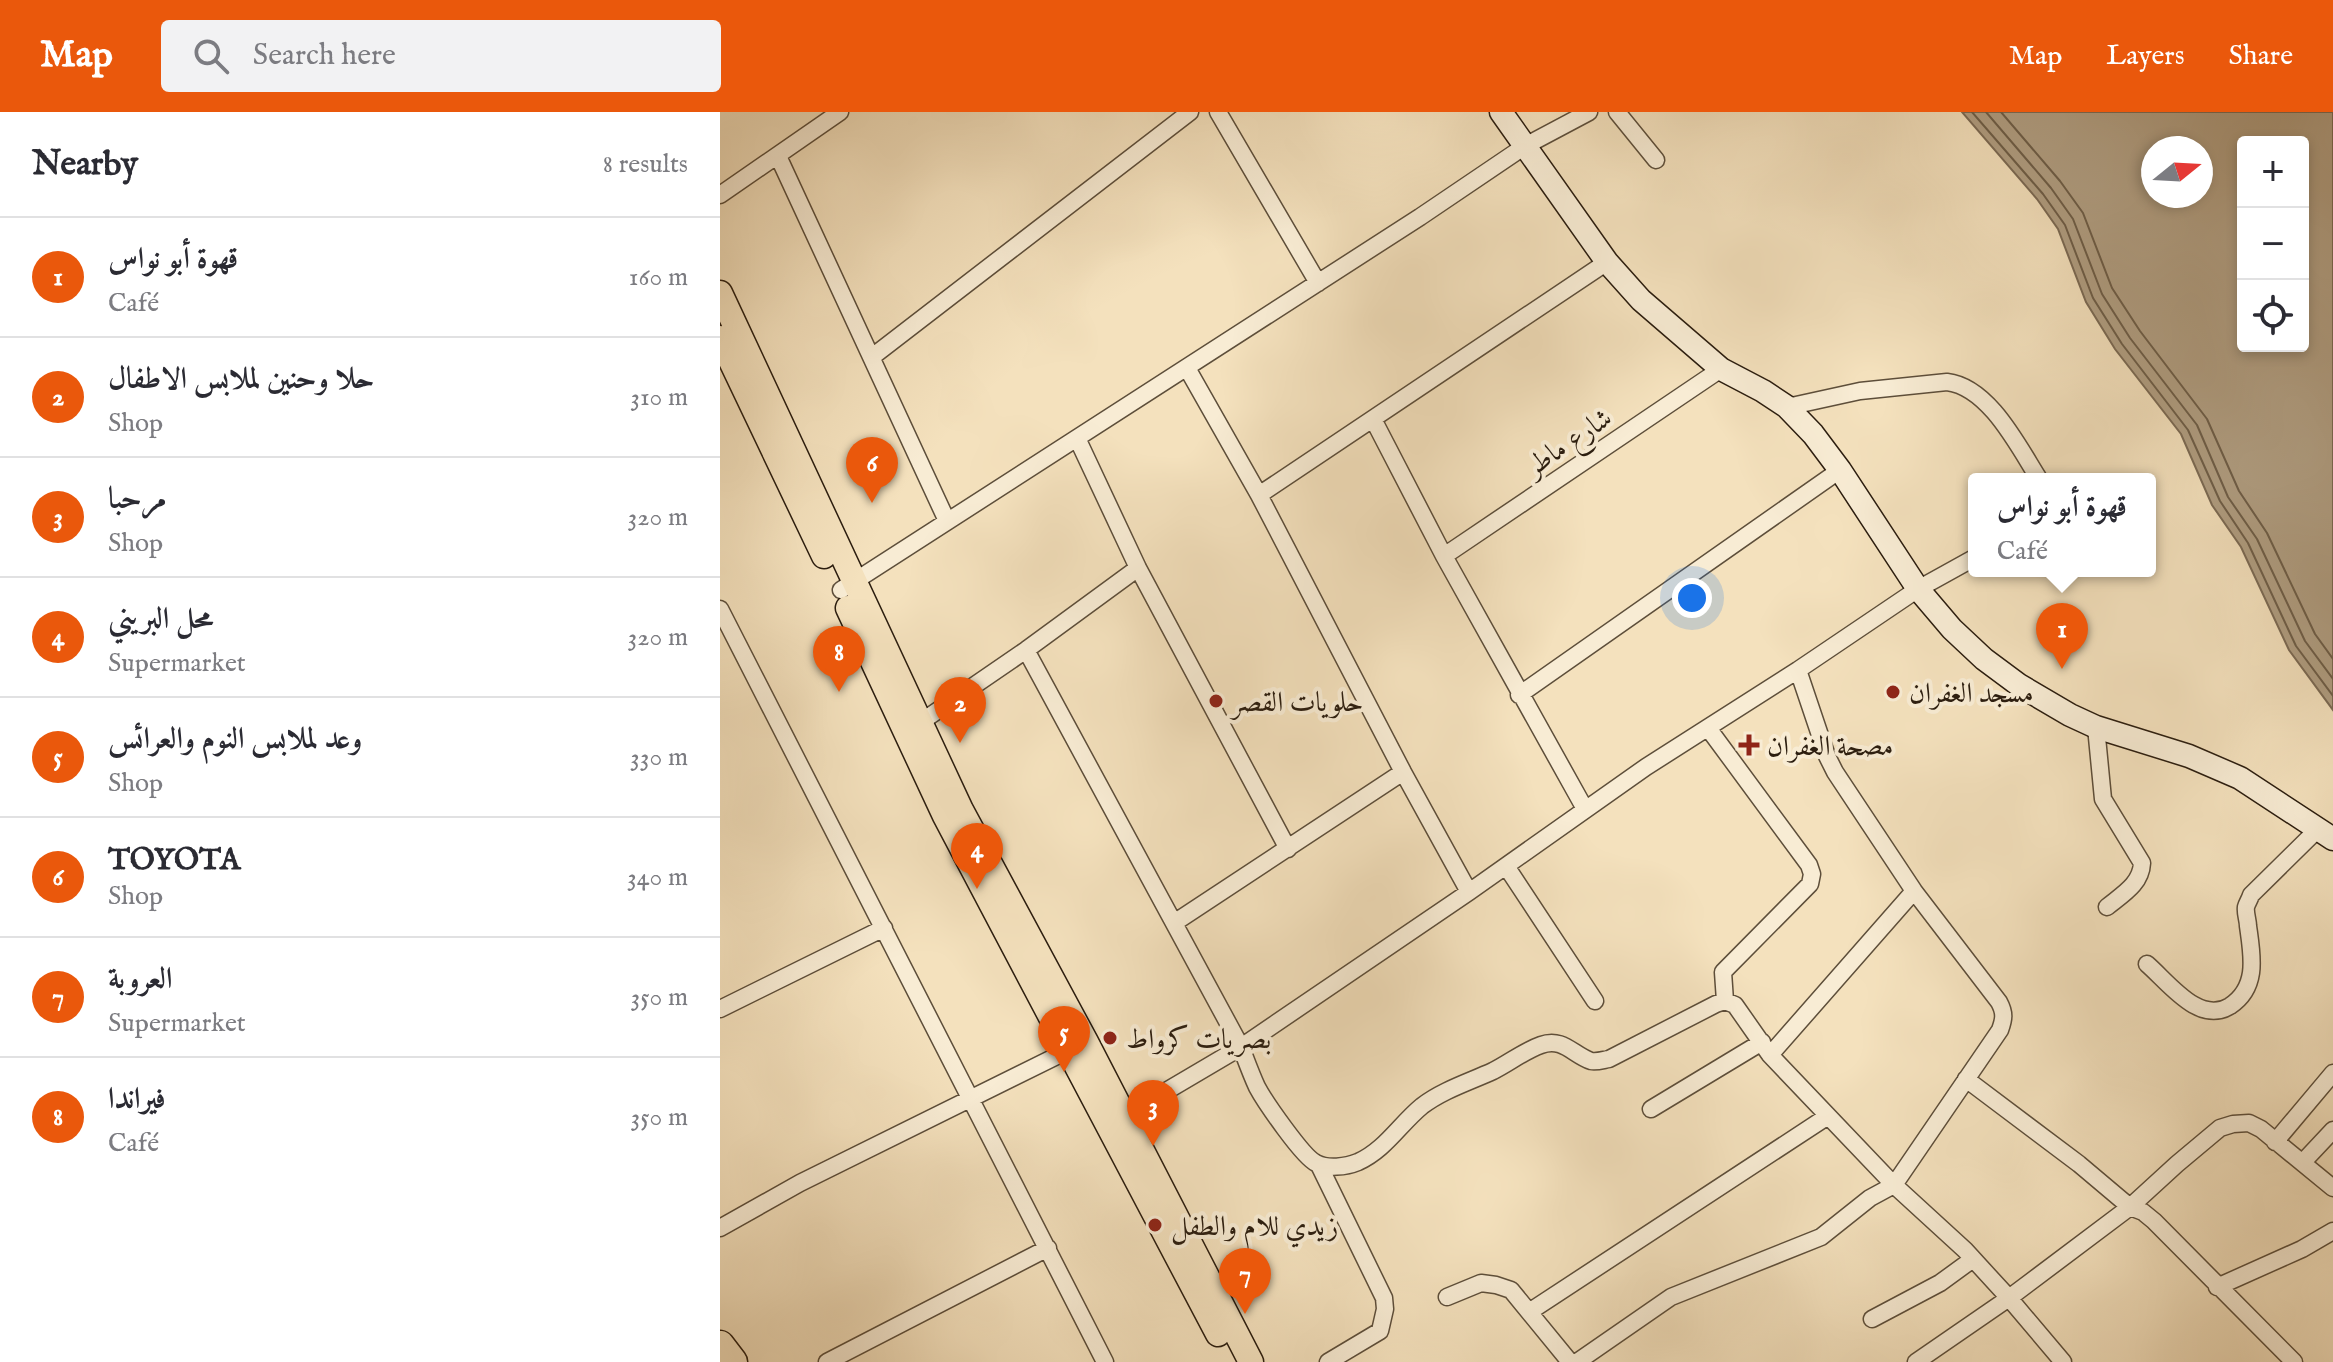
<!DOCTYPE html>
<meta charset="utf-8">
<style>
:root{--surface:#fff;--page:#f2f2f3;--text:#2b2b33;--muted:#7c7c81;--line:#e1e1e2;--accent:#ea580c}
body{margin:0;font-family:"IM FELL English",Amiri,serif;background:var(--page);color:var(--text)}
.controls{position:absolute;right:24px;top:24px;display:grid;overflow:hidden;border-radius:8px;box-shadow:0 4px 12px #0003}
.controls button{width:72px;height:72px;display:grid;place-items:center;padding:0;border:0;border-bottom:2px solid var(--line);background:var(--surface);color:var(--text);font:40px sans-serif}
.compass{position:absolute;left:1421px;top:24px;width:72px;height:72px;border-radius:50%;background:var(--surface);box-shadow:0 4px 12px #0003;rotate:72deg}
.you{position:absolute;left:972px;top:486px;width:28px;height:28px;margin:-20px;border:6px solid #fff;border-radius:50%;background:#1a73e8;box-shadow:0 0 0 12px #1a73e833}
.badge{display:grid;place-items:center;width:52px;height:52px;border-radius:50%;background:var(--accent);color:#fff;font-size:26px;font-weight:700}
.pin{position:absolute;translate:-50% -66px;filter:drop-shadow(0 2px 4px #0008)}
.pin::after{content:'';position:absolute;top:42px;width:28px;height:24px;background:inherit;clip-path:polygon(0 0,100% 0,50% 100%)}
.popup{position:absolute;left:1248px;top:361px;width:188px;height:104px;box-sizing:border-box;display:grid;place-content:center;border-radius:8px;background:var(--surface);filter:drop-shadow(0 2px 6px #0005);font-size:26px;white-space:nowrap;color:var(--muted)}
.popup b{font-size:30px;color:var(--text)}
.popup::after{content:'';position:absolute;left:50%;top:100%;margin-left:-16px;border:16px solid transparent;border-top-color:var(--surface)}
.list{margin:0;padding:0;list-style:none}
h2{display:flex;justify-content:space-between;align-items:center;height:104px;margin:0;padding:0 32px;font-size:34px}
h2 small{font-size:26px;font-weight:400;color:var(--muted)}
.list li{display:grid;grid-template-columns:52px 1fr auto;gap:24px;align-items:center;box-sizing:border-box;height:120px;padding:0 32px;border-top:2px solid var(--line)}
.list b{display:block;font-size:30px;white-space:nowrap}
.list p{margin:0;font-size:26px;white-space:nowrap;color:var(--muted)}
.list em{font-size:26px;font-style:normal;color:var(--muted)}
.icon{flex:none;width:44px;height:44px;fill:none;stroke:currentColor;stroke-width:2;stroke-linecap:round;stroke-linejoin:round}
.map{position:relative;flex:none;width:1613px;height:1250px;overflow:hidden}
header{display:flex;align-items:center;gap:48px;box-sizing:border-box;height:112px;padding:0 40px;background:var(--accent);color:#fff}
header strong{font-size:38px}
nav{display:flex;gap:44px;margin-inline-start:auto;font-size:28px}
.search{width:560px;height:72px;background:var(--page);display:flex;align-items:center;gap:20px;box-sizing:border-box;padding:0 28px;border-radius:8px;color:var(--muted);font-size:30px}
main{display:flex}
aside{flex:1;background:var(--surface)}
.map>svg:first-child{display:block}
</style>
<header>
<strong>Map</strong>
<div class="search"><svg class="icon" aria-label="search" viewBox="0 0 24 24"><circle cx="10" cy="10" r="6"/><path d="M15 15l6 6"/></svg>Search here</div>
<nav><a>Map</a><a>Layers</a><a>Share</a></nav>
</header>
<main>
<aside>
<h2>Nearby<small>8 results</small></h2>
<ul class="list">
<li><span class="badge">1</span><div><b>قهوة أبو نواس</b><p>Café</p></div><em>160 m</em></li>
<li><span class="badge">2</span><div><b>حلا وحنين لملابس الاطفال</b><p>Shop</p></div><em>310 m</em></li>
<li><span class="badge">3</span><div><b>مرحبا</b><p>Shop</p></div><em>320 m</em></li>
<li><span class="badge">4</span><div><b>محل البريني</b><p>Supermarket</p></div><em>320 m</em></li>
<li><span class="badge">5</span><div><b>وعد لملابس النوم والعرائس</b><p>Shop</p></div><em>330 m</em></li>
<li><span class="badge">6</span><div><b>TOYOTA</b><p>Shop</p></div><em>340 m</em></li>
<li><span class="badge">7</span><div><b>العروبة</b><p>Supermarket</p></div><em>350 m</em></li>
<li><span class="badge">8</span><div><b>فيراندا</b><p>Café</p></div><em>350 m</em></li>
</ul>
</aside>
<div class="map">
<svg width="1613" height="1250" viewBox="0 0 1613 1250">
<rect width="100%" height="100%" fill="#f4e1bd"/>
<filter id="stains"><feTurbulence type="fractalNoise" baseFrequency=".0025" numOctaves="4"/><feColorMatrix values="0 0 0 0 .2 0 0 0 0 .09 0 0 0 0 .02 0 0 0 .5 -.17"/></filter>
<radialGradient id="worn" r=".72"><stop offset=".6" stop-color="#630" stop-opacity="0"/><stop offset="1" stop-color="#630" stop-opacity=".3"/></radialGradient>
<!-- water -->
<path fill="#b09e82" stroke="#7b6a54" stroke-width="2" fill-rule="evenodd" d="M1242,0H1613V598L1569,538L1521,435L1492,393L1461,322L1395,237L1366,190L1338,117L1317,87ZM1523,30H1583V234H1523ZM1433,36H1481V84H1433Z"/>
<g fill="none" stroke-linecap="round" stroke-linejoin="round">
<!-- shore -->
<path stroke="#6e5e48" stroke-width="2" d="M1252,0L1323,82L1345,113L1373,186L1402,232L1468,318L1500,389L1528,431L1576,534L1613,584
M1266,0L1331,76L1353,107L1382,182L1410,226L1477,313L1508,385L1537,427L1585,529L1613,567
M1281,0L1340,69L1363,101L1392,176L1420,219L1487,307L1519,379L1547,421L1595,522L1613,547"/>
<!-- street casing -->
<g stroke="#5d4e3a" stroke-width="19">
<path id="street" d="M498,0L598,171
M897,0L936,48
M58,44L227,409
M0,83L120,0
M152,245L470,0
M467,256L539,383L683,660L749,780
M1067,295L1140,279L1227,270C1269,275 1298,334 1319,367
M653,307L724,444L865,697
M357,326L418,456L568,737
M539,383L887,150
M724,444L1001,257
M121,478L700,105L805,34L869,0
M0,497L385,1250
M306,538L521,935C526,948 531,962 537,975C545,990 583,1045 596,1051C607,1057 626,1055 638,1050C665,1038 680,1012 702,994C723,978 749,970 773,959C789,951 804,939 821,933C843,925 853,943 871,949C877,950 883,948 889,947L996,892L1005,889L1015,893L1050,943L1174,1073L1245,1138L1289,1186L1343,1250
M799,583L1120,358
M201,610L306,538L418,456
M1376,615L1383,687L1422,751C1421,772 1403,782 1387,795
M988,616L1089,753L1092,762L1090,772L1003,860L1005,889
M786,754L875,889
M454,811L683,660
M1427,852C1449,871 1479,913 1510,894C1539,875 1532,843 1528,814C1528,808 1525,801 1526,795C1527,791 1530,787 1531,783L1599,716
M0,897L164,816
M1050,943L1194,779
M1246,967L1359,1052L1410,1095L1423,1100L1434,1109L1574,1250
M931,997L1042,930
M404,1004L521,935L749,780L926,655L1078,558L1198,477L1254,446
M1555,1030L1613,961
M1583,1050L1613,1018
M599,1053L664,1186L665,1197L660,1219L608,1250
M0,1116L80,1071L355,935
M1497,1175L1582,1137L1613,1119
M727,1185L761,1171L776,1173L791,1178L850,1250
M809,1200L1108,1004
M1152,1207L1220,1171L1253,1147
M107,1250L328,1136
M857,1250L951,1185L1101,1125L1150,1086L1174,1073L1280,918C1284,907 1285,901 1279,890L1194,779L1115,660L1107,644L1078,558
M1196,1250L1289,1186L1410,1095L1457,1052L1500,1016L1513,1012L1529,1011L1541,1017L1613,1076"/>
</g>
<!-- secondary casing -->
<g stroke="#2b1d0f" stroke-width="25">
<path id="secondary" d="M781,0L887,150L921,188L1001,257L1043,279L1067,295L1093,322L1120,358L1198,477L1232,517L1264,547L1299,573L1350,603L1376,615L1469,644L1520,666L1613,727"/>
</g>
<!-- primary casing -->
<g stroke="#2b1d0f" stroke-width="27">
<path id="primary" d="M0,181L241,698L366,930L531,1250
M0,226L104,444
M128,496L225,704L498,1222"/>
</g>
<!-- highway casing -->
<g stroke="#2b1d0f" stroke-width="31">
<path id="highway" d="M0,1233L13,1250"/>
</g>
<!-- street -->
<use href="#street" stroke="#f8ecd4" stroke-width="16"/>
<!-- secondary -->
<use href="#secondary" stroke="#f8ecd4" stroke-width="22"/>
<!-- primary -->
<use href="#primary" stroke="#f4e1bd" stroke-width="24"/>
<!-- highway -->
<use href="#highway" stroke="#f4e1bd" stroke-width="28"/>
</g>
<!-- markers -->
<g fill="#8f2418" stroke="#f8ecd4" stroke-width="3">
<circle cx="1173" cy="580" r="8"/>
<circle cx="496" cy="589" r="8"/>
<path d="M1025 621h8v8h8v8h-8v8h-8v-8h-8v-8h8z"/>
<circle cx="390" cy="926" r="8"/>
<circle cx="435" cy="1113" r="8"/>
</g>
<g text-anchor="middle" stroke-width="8" stroke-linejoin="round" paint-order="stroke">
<!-- street labels -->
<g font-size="28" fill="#2b1d0f" stroke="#f8ecd4">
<text transform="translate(848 329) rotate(-34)" y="10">شارع ماطر</text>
</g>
<!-- poi labels -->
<g font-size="28" fill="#2b1d0f" stroke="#f8ecd4" text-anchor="start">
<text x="1189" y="590">مسجد الغفران</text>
<text x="512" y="599">حلويات القصر</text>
<text x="1047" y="643">مصحة الغفران</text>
<text x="406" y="936">بصريات كرواط</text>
<text x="451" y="1123">زيدي للام والطفل</text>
</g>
</g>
<rect width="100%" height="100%" filter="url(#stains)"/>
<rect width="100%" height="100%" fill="url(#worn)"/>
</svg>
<div class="controls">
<button>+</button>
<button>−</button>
<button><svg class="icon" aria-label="locate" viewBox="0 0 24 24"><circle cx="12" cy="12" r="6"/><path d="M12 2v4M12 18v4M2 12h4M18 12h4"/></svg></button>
</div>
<svg class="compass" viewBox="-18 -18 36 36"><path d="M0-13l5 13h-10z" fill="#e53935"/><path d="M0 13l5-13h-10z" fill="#7c7c81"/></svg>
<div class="you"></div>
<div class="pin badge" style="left:1342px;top:557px">1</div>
<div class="popup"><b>قهوة أبو نواس</b>Café</div>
<div class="pin badge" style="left:240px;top:631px">2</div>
<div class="pin badge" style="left:433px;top:1034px">3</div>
<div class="pin badge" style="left:257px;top:777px">4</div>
<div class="pin badge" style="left:344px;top:960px">5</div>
<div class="pin badge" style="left:152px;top:391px">6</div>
<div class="pin badge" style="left:525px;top:1202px">7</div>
<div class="pin badge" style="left:119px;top:580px">8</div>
</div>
</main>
